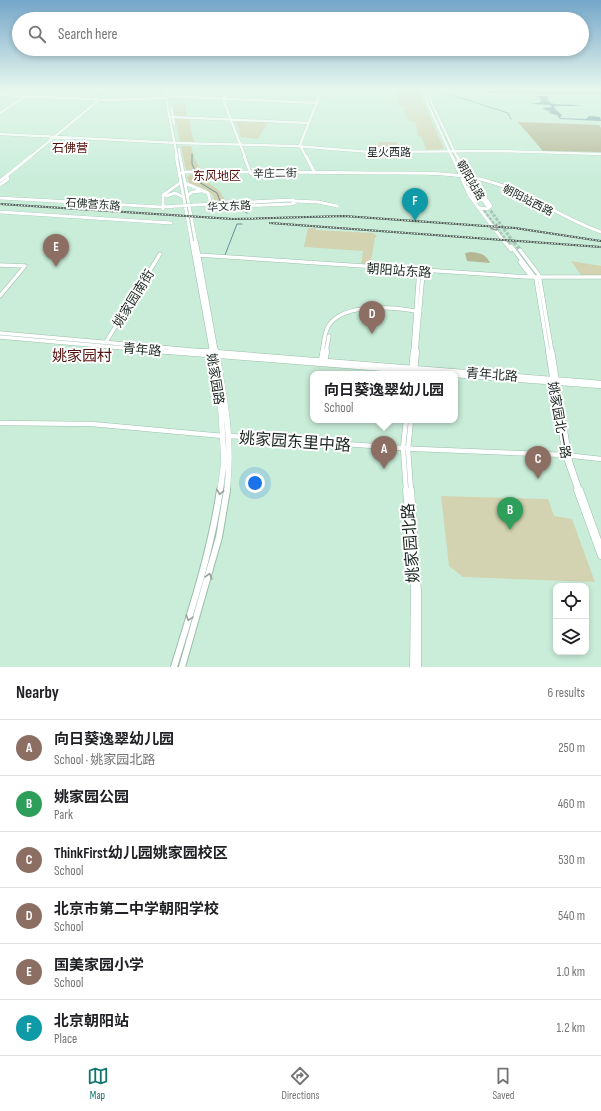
<!DOCTYPE html>
<meta charset="utf-8">
<style>
:root{--surface:#fff;--page:#f2f2f2;--text:#202124;--muted:#757577;--line:#e0e0e0;--accent:#0f766e}
body{margin:0;font-family:"Sofia Sans Condensed","Noto Sans SC",sans-serif;background:var(--page);color:var(--text)}
.controls{position:absolute;right:12px;bottom:12px;display:grid;overflow:hidden;border-radius:8px;box-shadow:0 2px 6px #0003}
.controls button{width:36px;height:36px;display:grid;place-items:center;padding:0;border:0;border-bottom:1px solid var(--line);background:var(--surface);color:var(--text);font:20px sans-serif}
.you{position:absolute;left:255px;top:483px;width:14px;height:14px;margin:-10px;border:3px solid #fff;border-radius:50%;background:#1a73e8;box-shadow:0 0 0 6px #1a73e833}
.badge{display:grid;place-items:center;width:26px;height:26px;border-radius:50%;background:var(--accent);color:#fff;font-size:13px;font-weight:700}
.pin{position:absolute;translate:-50% -33px;filter:drop-shadow(0 1px 2px #0008)}
.pin::after{content:'';position:absolute;top:21px;width:14px;height:12px;background:inherit;clip-path:polygon(0 0,100% 0,50% 100%)}
.popup{position:absolute;left:310px;top:371px;width:148px;height:52px;box-sizing:border-box;display:grid;place-content:center;border-radius:8px;background:var(--surface);filter:drop-shadow(0 1px 3px #0005);font-size:13px;white-space:nowrap;color:var(--muted)}
.popup b{font-size:15px;color:var(--text)}
.popup::after{content:'';position:absolute;left:50%;top:100%;margin-left:-8px;border:8px solid transparent;border-top-color:var(--surface)}
.list{margin:0;padding:0;list-style:none}
h2{display:flex;justify-content:space-between;align-items:center;height:52px;margin:0;padding:0 16px;font-size:17px}
h2 small{font-size:13px;font-weight:400;color:var(--muted)}
.list li{display:grid;grid-template-columns:26px 1fr auto;gap:12px;align-items:center;box-sizing:border-box;height:56px;padding:0 16px;border-top:1px solid var(--line)}
.list b{display:block;font-size:15px;white-space:nowrap}
.list p{margin:0;font-size:13px;white-space:nowrap;color:var(--muted)}
.list em{font-size:13px;font-style:normal;color:var(--muted)}
.icon{flex:none;width:22px;height:22px;fill:none;stroke:currentColor;stroke-width:2;stroke-linecap:round;stroke-linejoin:round}
.map{position:relative;flex:none;width:601px;height:667px;overflow:hidden}
.search{position:absolute;background:var(--surface);box-shadow:0 2px 6px #0003;left:12px;right:12px;top:12px;height:44px;display:flex;align-items:center;gap:10px;box-sizing:border-box;padding:0 14px;border-radius:22px;color:var(--muted);font-size:15px}
.sheet{height:388px;background:var(--surface)}
nav{display:flex;justify-content:space-around;align-items:center;box-sizing:border-box;height:56px;border-top:1px solid var(--line);background:var(--surface);font-size:11px;color:var(--muted)}
nav a{display:grid;justify-items:center;gap:2px}
nav .on{color:var(--accent)}
.map>svg:first-child{display:block}
</style>
<div class="map">
<svg width="601" height="667" viewBox="0 0 601 667">
<rect width="100%" height="100%" fill="#c9edd9"/>
<!-- green -->
<path fill="#d3d3b1" d="M395,89H421L422,99L444,149L426,150L422,137L418,136L416,123C406,121 405,116 404,106H398Z
M177,103L185,104L187,116H175L173,105Z
M175,118L189,119L193,139L196,142L180,141Z
M239,121L268,122L258,139L241,137L238,130L240,129L238,128L236,122Z
M379,142H397L398,151H377Z
M181,146H191C194,156 195,163 203,171L186,170Z
M190,175H200C205,183 214,185 220,192C223,196 223,199 228,201H214L213,195L205,189L189,183L187,177Z
M308,228H316V230L373,233L377,236L375,238L370,266L361,265L363,251L304,247Z
M571,261L601,266V275H581Z
M441,496L548,499L554,516L572,519L595,582L463,577L449,566Z"/>
<!-- forest -->
<path fill="#b5b693" d="M478,89H601V95L485,93Z
M518,122L599,125L601,128V152L543,151Z
M471,252C480,253 486,254 490,263L467,261L465,253Z"/>
<!-- water -->
<path fill="#67919b" d="M539,96H547L548,101L551,102L550,103C560,106 571,103 581,106H555L554,108L562,115L560,118L586,119L589,116L600,117L601,121L560,119L557,115L549,113L551,112L543,109V108L552,107L550,105L531,104L541,102L540,98L536,97Z"/>
<g fill="none" stroke-linecap="round" stroke-linejoin="round">
<!-- stream -->
<path stroke="#67919b" stroke-width="1" d="M433,89L508,113L511,119
M98,96L107,89
M192,154V164L195,170
M196,175L199,182L217,193L221,203
M239,208L247,213
M225,255L237,224H242"/>
<!-- secondary-tunnel-far1 -->
<path stroke="#a6c5b4" stroke-width="3" stroke-dasharray="3 1.5" stroke-linecap="butt" d="M481,207L508,243
M488,207L514,243"/>
<!-- secondary-tunnel -->
<path stroke="#a6c5b4" stroke-width="3.5" stroke-dasharray="3.5 2" stroke-linecap="butt" d="M508,242L511,246
M514,242L520,250"/>
<!-- secondary-far4 casing -->
<g stroke="#9bbeab" stroke-width="3">
<path id="secondary-far4" d="M233,89L223,99L245,157
M425,89L427,102L452,157
M428,89L431,102L457,157
M0,95L110,100L166,98
M169,96L316,103
M0,113L26,96
M172,117L309,123
M0,134L177,143
M301,146L300,145L322,89
M301,147L306,157
M30,157L99,100"/>
</g>
<!-- secondary-far3 casing -->
<g stroke="#9bbeab" stroke-width="3.5">
<path id="secondary-far3" d="M244,156L251,174
M306,156L315,173
M452,156L469,195L505,243
M457,156L474,187L488,207
M179,174L183,172C246,172 308,172 371,173C410,173 453,171 491,182C530,193 563,219 601,232
M472,180L491,206L487,209L480,208
M0,181L31,156
M0,185L8,179L7,176
M468,187L476,200
M0,198L162,207L179,206
M211,204L292,200L297,202L291,204L212,207
M194,205L213,204
M0,212L171,223"/>
</g>
<!-- secondary-far2 casing -->
<g stroke="#9bbeab" stroke-width="4.5">
<path id="secondary-far2" d="M505,242L511,250
M511,246L536,279L548,352
M520,250L539,275L552,352
M198,255L528,277H601
M520,262L529,274L533,276
M0,265L25,266
M0,296L25,266
M0,333L214,352
M0,337L169,352
M106,342L160,254
M322,352C324,344 324,332 329,325C345,302 396,307 420,312
M326,352L329,336
M413,352L419,271
M416,352L423,272"/>
</g>
<!-- secondary-far1 casing -->
<g stroke="#9bbeab" stroke-width="5.5">
<path id="secondary-far1" d="M158,351L448,374
M202,351L601,383
M548,351L565,455L578,491
M552,351L570,462L580,491
M321,360L323,351
M325,361L327,351
M415,370L417,351
M411,374L413,351
M455,375L601,386
M406,420L403,448L406,491
M0,423L92,424L223,436
M229,436L417,449L565,455L601,459
M411,491L408,449L411,420"/>
</g>
<!-- secondary casing -->
<g stroke="#9bbeab" stroke-width="7">
<path id="secondary" d="M406,490L414,586L413,667
M411,490L418,591V667
M577,490L601,556
M580,490L601,548"/>
</g>
<!-- primary-far4 casing -->
<g stroke="#9bbeab" stroke-width="3">
<path id="primary-far4" d="M167,89L166,98L177,157
M171,108L174,124
M177,143L295,146L370,152L497,151L601,154
M179,149L180,157"/>
</g>
<!-- primary-far3 casing -->
<g stroke="#9bbeab" stroke-width="3.5">
<path id="primary-far3" d="M176,156L192,243
M180,156L196,243
M185,183L208,193L212,207
M166,196L175,193L183,197
M187,196L192,192L202,191
M163,209V195L180,183"/>
</g>
<!-- primary-far2 casing -->
<g stroke="#9bbeab" stroke-width="5">
<path id="primary-far2" d="M192,242L212,352
M196,242L216,352"/>
</g>
<!-- primary-far1 casing -->
<g stroke="#9bbeab" stroke-width="6">
<path id="primary-far1" d="M211,351L221,411L224,462L220,491
M216,351C225,400 233,440 227,491"/>
</g>
<!-- primary casing -->
<g stroke="#9bbeab" stroke-width="8">
<path id="primary" d="M174,667C192,608 211,551 220,490
M182,667L219,537L227,490"/>
</g>
<!-- secondary-far4 -->
<use href="#secondary-far4" stroke="#fff" stroke-width="2.5"/>
<!-- secondary-far3 -->
<use href="#secondary-far3" stroke="#fff" stroke-width="3"/>
<!-- secondary-far2 -->
<use href="#secondary-far2" stroke="#fff" stroke-width="3.5"/>
<!-- secondary-far1 -->
<use href="#secondary-far1" stroke="#fff" stroke-width="4.5"/>
<!-- secondary -->
<use href="#secondary" stroke="#fff" stroke-width="6"/>
<!-- primary-far4 -->
<use href="#primary-far4" stroke="#fff" stroke-width="2.5"/>
<!-- primary-far3 -->
<use href="#primary-far3" stroke="#fff" stroke-width="3"/>
<!-- primary-far2 -->
<use href="#primary-far2" stroke="#fff" stroke-width="4"/>
<!-- primary-far1 -->
<use href="#primary-far1" stroke="#fff" stroke-width="5.5"/>
<!-- primary -->
<use href="#primary" stroke="#fff" stroke-width="6"/>
<!-- rail casing -->
<g stroke="#495c52" stroke-width="2">
<path id="rail" d="M0,204L233,219L344,216L515,228L601,241
M270,223L601,247"/>
</g>
<!-- rail -->
<use href="#rail" stroke="#fff" stroke-width="1" stroke-dasharray="1.5" stroke-linecap="butt"/>
<!-- secondary-bridge casing -->
<g stroke="#9bbeab" stroke-width="3.5" stroke-linecap="butt">
<path id="secondary-bridge" d="M295,201L318,202L337,206
M179,206L194,205"/>
</g>
<!-- secondary-bridge -->
<use href="#secondary-bridge" stroke="#fff" stroke-width="3"/>
</g>
<!-- one-way arrows -->
<defs><path id="oneway-chevron" d="M-2-3.5L2.5 0L-2 3.5" fill="none" stroke-width="1.6" stroke-linecap="round" stroke-linejoin="round"/></defs>
<g stroke="#989e9b">
<use href="#oneway-chevron" transform="translate(495 228) rotate(53)"/>
<use href="#oneway-chevron" transform="translate(220 492) rotate(99)"/>
<use href="#oneway-chevron" transform="translate(209 576) rotate(-74)"/>
<use href="#oneway-chevron" transform="translate(189 618) rotate(107)"/>
</g>
<!-- sky -->
<linearGradient id="sky" x2="0" y2="1"><stop stop-color="#74a6c9"/><stop offset="0.49" stop-color="#e7f7ee"/><stop offset="1" stop-color="#e7f7ee" stop-opacity="0"/></linearGradient>
<rect width="601" height="182" fill="url(#sky)"/>
<g text-anchor="middle" stroke-width="4" stroke-linejoin="round" paint-order="stroke">
<!-- far-street labels -->
<g font-size="11" fill="#1a2720" stroke="#fff">
<text x="389" y="156">星火西路</text>
<text transform="translate(275 173) rotate(-1)" y="4">辛庄二街</text>
<text transform="translate(471 180) rotate(60)" y="4">朝阳站路</text>
<text transform="translate(528 200) rotate(27)" y="4">朝阳站西路</text>
<text transform="translate(93 204) rotate(4)" y="4">石佛营东路</text>
<text transform="translate(229 206) rotate(-3)" y="4">华文东路</text>
</g>
<!-- far-neighbourhood labels -->
<g font-size="12" fill="#520e0a" stroke="#fff">
<text x="70" y="152">石佛营</text>
<text x="217" y="180">东风地区</text>
</g>
<!-- street labels -->
<g font-size="13" fill="#1a2720" stroke="#fff">
<text transform="translate(399 270) rotate(4)" y="5">朝阳站东路</text>
<text transform="translate(133 298) rotate(-58)" y="5">姚家园南街</text>
<text transform="translate(142 349) rotate(5)" y="5">青年路</text>
<text transform="translate(492 374) rotate(4)" y="5">青年北路</text>
<text transform="translate(216 379) rotate(81)" y="5">姚家园路</text>
<text transform="translate(560 420) rotate(80)" y="5">姚家园北一路</text>
</g>
<!-- quarter labels -->
<g font-size="15" fill="#520e0a" stroke="#fff">
<text x="82" y="361">姚家园村</text>
</g>
<!-- near-street labels -->
<g font-size="16" fill="#1a2720" stroke="#fff">
<text transform="translate(295 441) rotate(4)" y="6">姚家园东里中路</text>
<text transform="translate(410 543) rotate(-94)" y="6">姚家园北路</text>
</g>
</g>
</svg>
<div class="controls">
<button><svg class="icon" aria-label="locate" viewBox="0 0 24 24"><circle cx="12" cy="12" r="6"/><path d="M12 2v4M12 18v4M2 12h4M18 12h4"/></svg></button>
<button><svg class="icon" aria-label="layers" viewBox="0 0 24 24"><path d="M12 4l9 5-9 5-9-5zM3 14l9 5 9-5"/></svg></button>
</div>
<div class="you"></div>
<div class="pin badge" style="left:384px;top:469px;background:#8d6e63">A</div>
<div class="popup"><b>向日葵逸翠幼儿园</b>School</div>
<div class="pin badge" style="left:510px;top:530px;background:#2e9e5b">B</div>
<div class="pin badge" style="left:538px;top:479px;background:#8d6e63">C</div>
<div class="pin badge" style="left:372px;top:334px;background:#8d6e63">D</div>
<div class="pin badge" style="left:56px;top:267px;background:#8d6e63">E</div>
<div class="pin badge" style="left:415px;top:221px;background:#0f9aa8">F</div>
<div class="search"><svg class="icon" aria-label="search" viewBox="0 0 24 24"><circle cx="10" cy="10" r="6"/><path d="M15 15l6 6"/></svg>Search here</div>
</div>
<section class="sheet">
<h2>Nearby<small>6 results</small></h2>
<ul class="list">
<li><span class="badge" style="background:#8d6e63">A</span><div><b>向日葵逸翠幼儿园</b><p>School · 姚家园北路</p></div><em>250 m</em></li>
<li><span class="badge" style="background:#2e9e5b">B</span><div><b>姚家园公园</b><p>Park</p></div><em>460 m</em></li>
<li><span class="badge" style="background:#8d6e63">C</span><div><b>ThinkFirst幼儿园姚家园校区</b><p>School</p></div><em>530 m</em></li>
<li><span class="badge" style="background:#8d6e63">D</span><div><b>北京市第二中学朝阳学校</b><p>School</p></div><em>540 m</em></li>
<li><span class="badge" style="background:#8d6e63">E</span><div><b>国美家园小学</b><p>School</p></div><em>1.0 km</em></li>
<li><span class="badge" style="background:#0f9aa8">F</span><div><b>北京朝阳站</b><p>Place</p></div><em>1.2 km</em></li>
</ul>
</section>
<nav>
<a class="on"><svg class="icon" aria-label="map" viewBox="0 0 24 24"><path d="M3 6l6-2 6 2 6-2v14l-6 2-6-2-6 2zM9 4v14M15 6v14"/></svg>Map</a>
<a><svg class="icon" aria-label="directions" viewBox="0 0 24 24"><path d="M12 3l9 9-9 9-9-9zM9 14v-3h6M13 9l2 2-2 2"/></svg>Directions</a>
<a><svg class="icon" aria-label="saved" viewBox="0 0 24 24"><path d="M7 4h10v16l-5-4-5 4z"/></svg>Saved</a>
</nav>
